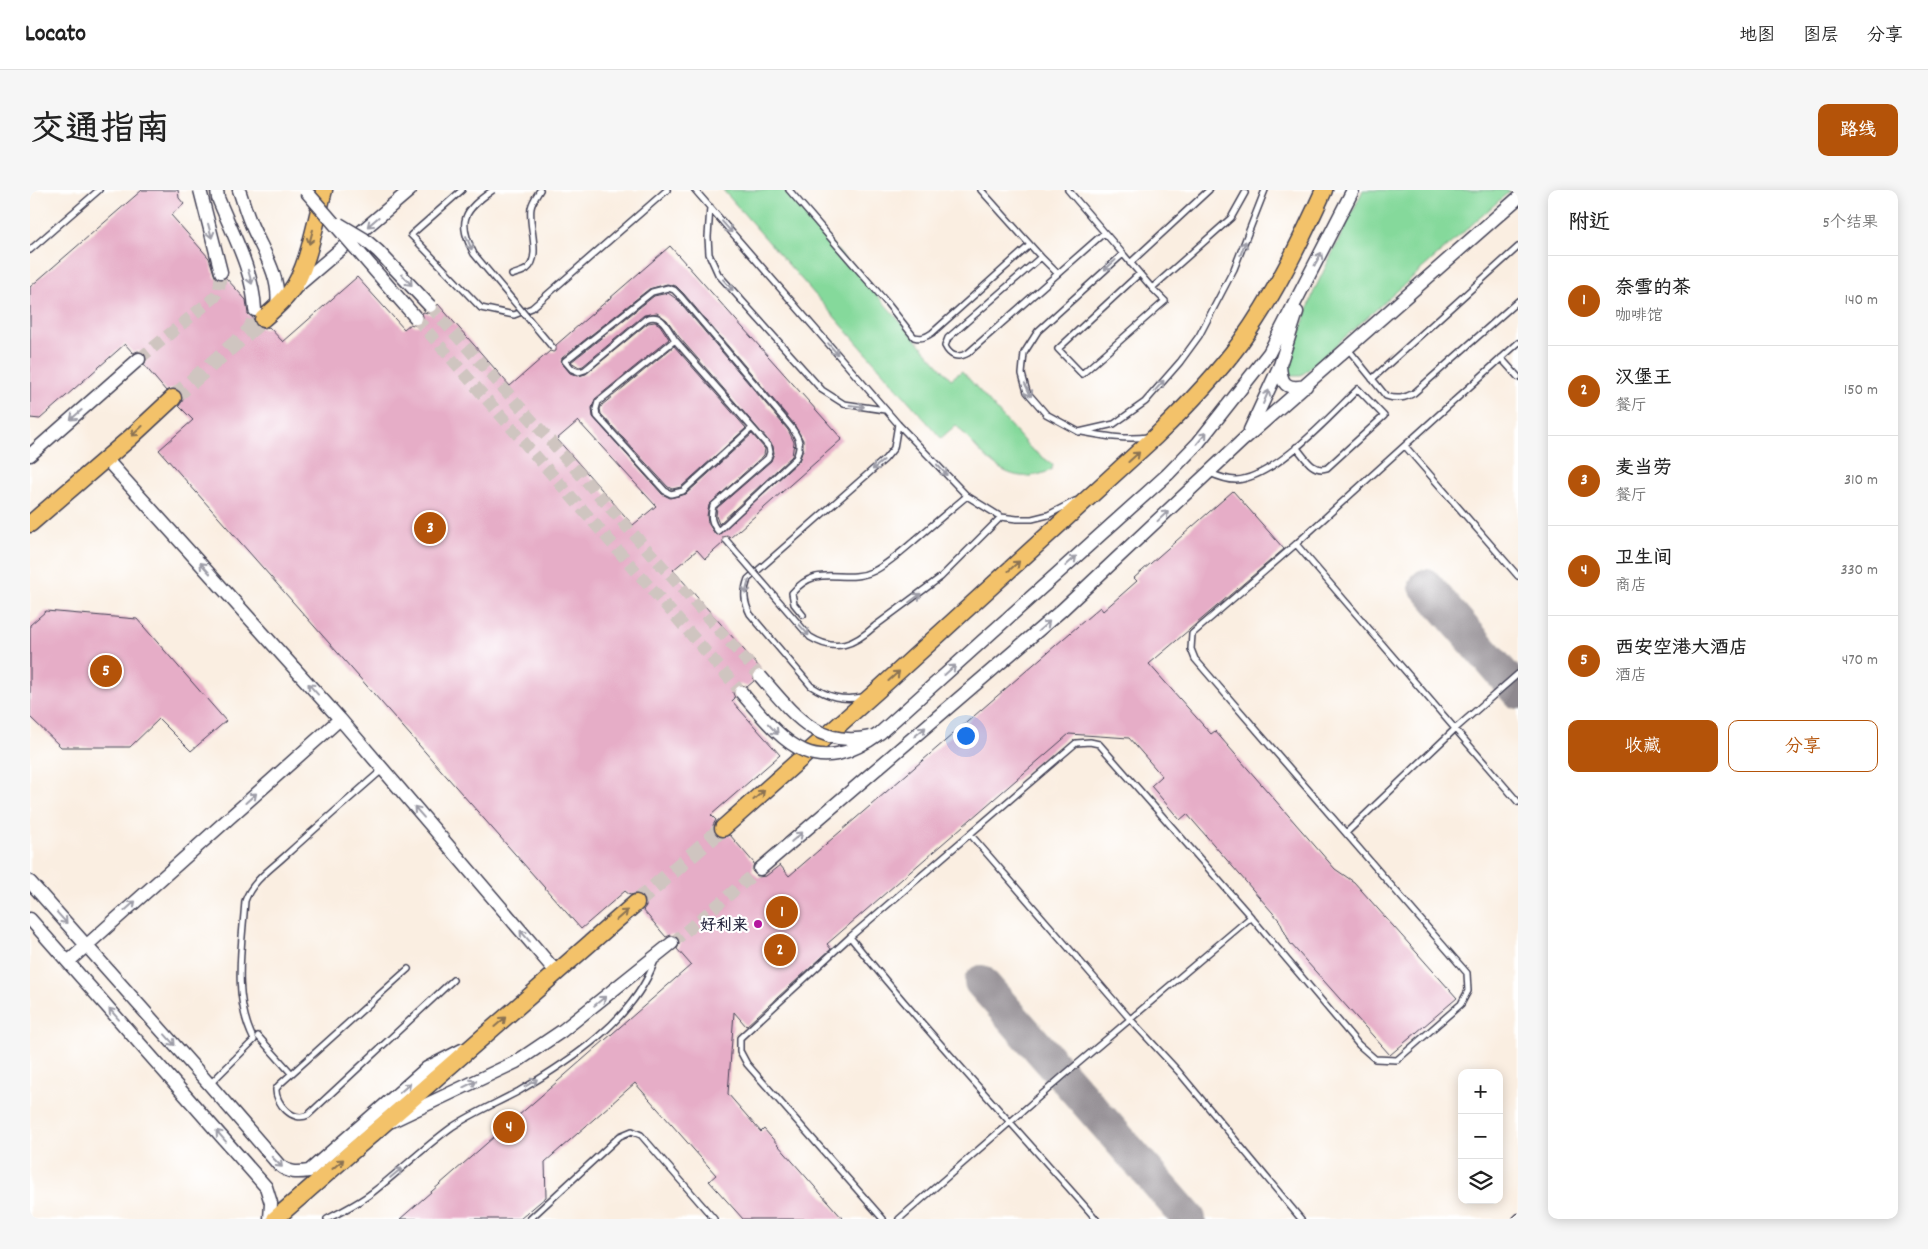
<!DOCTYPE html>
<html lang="zh">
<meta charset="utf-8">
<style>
:root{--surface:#fff;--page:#f6f6f6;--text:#222;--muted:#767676;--line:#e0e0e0;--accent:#b45309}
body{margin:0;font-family:Dekko,"LXGW WenKai TC",sans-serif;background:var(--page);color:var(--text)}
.controls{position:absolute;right:15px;bottom:15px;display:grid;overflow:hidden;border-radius:10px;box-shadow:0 2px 12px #0003}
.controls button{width:45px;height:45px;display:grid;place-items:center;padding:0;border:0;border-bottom:1px solid var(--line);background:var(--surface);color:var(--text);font:25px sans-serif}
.you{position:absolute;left:935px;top:545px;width:18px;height:18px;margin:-12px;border:4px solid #fff;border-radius:50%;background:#1a73e8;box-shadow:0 0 0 8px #1a73e833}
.badge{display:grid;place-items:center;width:32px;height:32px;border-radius:50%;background:var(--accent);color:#fff;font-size:16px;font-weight:700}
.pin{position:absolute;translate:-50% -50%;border:2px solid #fff;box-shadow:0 1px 5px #0006}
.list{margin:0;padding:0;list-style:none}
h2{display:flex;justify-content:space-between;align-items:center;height:65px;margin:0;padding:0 20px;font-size:21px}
h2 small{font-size:16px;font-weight:400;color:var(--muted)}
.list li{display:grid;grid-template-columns:32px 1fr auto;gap:15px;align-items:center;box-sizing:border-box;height:90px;padding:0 20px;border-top:1px solid var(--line)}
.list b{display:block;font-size:19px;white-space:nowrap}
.list p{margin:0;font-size:16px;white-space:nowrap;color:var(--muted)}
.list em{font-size:16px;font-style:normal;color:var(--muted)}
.actions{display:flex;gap:10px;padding:15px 20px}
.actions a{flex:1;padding:11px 0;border:1px solid var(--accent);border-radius:10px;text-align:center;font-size:18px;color:var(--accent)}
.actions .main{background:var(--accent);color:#fff}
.icon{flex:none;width:28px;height:28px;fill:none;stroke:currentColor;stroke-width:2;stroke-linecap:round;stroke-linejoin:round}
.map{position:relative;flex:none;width:1488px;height:1029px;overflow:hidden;border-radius:10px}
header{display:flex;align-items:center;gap:30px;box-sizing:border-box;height:70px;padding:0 25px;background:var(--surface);border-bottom:1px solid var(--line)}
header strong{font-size:24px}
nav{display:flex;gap:28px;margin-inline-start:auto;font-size:18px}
.intro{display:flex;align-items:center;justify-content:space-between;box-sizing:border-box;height:120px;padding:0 30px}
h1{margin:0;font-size:35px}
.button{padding:12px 22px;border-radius:10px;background:var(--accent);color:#fff;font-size:18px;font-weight:700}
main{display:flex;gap:30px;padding:0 30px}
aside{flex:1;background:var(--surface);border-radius:10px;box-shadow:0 2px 12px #0003}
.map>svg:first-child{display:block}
</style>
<header>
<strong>Locato</strong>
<nav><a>地图</a><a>图层</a><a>分享</a></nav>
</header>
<div class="intro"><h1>交通指南</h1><a class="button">路线</a></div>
<main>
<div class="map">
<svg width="1488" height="1029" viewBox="0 0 1488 1029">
<rect width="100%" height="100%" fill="#fff"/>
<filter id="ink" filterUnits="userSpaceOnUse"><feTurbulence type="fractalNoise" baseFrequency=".02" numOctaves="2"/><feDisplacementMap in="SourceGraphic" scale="10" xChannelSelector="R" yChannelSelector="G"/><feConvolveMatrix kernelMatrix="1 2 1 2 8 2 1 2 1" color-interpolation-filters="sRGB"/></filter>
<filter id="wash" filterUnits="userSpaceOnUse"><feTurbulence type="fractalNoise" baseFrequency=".0096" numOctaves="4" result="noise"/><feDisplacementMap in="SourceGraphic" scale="20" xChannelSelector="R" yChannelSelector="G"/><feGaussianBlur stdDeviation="1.12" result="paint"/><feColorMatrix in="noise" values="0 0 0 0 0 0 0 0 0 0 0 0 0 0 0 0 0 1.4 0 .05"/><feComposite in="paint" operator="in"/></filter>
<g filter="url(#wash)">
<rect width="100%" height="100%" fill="#faeee1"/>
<!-- green -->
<path fill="#85d99b" stroke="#547e6b" d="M693,0H754L921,189L932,181L1000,258L1022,274L1023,276L1021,280C976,301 954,265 926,235L911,248Z
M1333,0H1481L1271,186H1261L1259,177L1284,101Z"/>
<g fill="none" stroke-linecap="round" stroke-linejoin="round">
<!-- taxiway -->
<path stroke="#8e888e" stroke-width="34" d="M1396,396L1488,502
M951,792L1159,1029"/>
</g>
<g id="blocks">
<!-- building -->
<path fill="#e6adc7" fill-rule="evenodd" d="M112,0H148L149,8L154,14L141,25L179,68L185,87L189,90L196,88L216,110L218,124L223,128L226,136L234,139L239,137L253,152L327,87L374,139L380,134L387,136L391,134L394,130L392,123L394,122L401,124L405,122L408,114L480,196L520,161L523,162L526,161V155L640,56L812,249L700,348L697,346L693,347V353L675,369L667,360L643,380L730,478L725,480L723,483L724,491L717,497L710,494L705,496L703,503L705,508L702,511L750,565L681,625L686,630L683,635L685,644L690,648L700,645L724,673L722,681L728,687L736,686L750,675L759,686L1070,417L1073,421L1107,391L1104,388L1203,301L1254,359L1119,474L1181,544L1185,541L1305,679L1324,692L1427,808L1360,865L1260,753L1249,730L1157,624L1150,630L1121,596L1132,586L1099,548L1039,544L797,754L801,759L716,836L704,822L698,904L731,942L734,939L813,1029H713L679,991L686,985L605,893L515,972L516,1007L490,1029H370L661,775L647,759L650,752L648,748L641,745L636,747L613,720L616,716V711L609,703L600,705L595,701L551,739L129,260L163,230L149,216L153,210L151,202L145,198L136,201L114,175L117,168L115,163L108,161L103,163L95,154L10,229L0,228V97ZM637,94L646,96L654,104L764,234L773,250V260L769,271L688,345L685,344L678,333L677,326L679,315L734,265L735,259L722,244L656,304L640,308L632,304L563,227L562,218L565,209L639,149L630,135L625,132L618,133L556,184L548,186L540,183L531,172L532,168L619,99ZM548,231L626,316L603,335L527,249Z
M638,103L648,110L758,240L764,252L762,266L689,334L686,326L687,318L741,271L744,263L743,256L649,147L637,130L627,123L614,125L553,176L549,177L541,172L624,106Z
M644,156L716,238L651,297L642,299L638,297L571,224L570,219L572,215Z
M16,421L107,429L196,531L161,561L129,529L100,557H31L0,527V435Z"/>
</g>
</g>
<g filter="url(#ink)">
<use href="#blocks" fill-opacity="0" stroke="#424154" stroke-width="1"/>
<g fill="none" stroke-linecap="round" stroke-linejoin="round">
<!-- tertiary-tunnel -->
<path stroke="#cfc5c0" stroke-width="12" stroke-dasharray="12 6" stroke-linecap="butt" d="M400,116L730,486
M386,128L711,502
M217,142L225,125V120
M109,169L185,107L189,100L191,82
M642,753L730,679"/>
<!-- trunk-tunnel -->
<path stroke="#cfc5c0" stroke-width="16" stroke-dasharray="16 8" stroke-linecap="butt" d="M143,208L233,129
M606,713L693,638"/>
<!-- service casing -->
<g stroke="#424154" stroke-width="8">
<path id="service" d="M432,0L381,45L451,118L484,125L502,118L637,0
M665,0L868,234L937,306L971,327L987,329H1002L1018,325L1045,311
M759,0L857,113L884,147C892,149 896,147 902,143L1000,55
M951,0L1011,67L918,148L915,156C920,166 927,169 938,163L1074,43
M1038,0L1093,64L1008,141L994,163L992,184L997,202L1016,224L1049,242L1084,234L1115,212L1150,172L1169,146L1204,79L1235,0
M680,17L678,47L679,64L688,84L792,200L814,214L855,220
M0,60L69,0
M1093,64L1122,98L1201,28L1215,3
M1011,67L1027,83
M1100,73L1179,0
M1109,84L1028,159L1052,184L1135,111L1122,98
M482,85C487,83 493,82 497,79C512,67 498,36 501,18C502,12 507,5 510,0
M638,98L644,100L651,107L761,237C769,248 772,254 766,268L688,341C681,333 680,326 683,316L738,268L740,262L739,257L645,150C637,138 632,122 616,129L555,180L549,182L542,179L535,171L622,102Z
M645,150L568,212L566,219L567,226L635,301L641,304L653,301L722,238
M1318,159L1356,206C1367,210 1375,208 1384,203L1488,111
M1471,168L1488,187
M1342,189L1488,57
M1052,242C1073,246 1095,250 1118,247
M1375,256L1488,386
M1180,283C1189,287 1197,290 1206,290C1245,288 1300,226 1328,199L1354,226L1297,278C1282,283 1275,267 1266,257
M1266,354L1488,612
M773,425L764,414L762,403C789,371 813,396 844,381C858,374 872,361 884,351C901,336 919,321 937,306
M845,436L911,387L971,327
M833,507C812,511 798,507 781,496L720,424C714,412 713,402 718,389L855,269L864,258L868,234
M1316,643L1425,539L1488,484
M940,644L1100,829L1148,881L1271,1029
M820,747C898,844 984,935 1066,1029
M378,779L249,895L246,899C245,913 263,933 278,925L423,790
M228,846L261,883
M180,894L224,850C202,807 212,756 215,711C222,691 241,679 256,665C288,636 320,608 352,580
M297,1029C313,1021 329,1013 343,1002C370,981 394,957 422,937C443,923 467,913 489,901C540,871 603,830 624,773
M500,1029L590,946L602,941L611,945L684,1029
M853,1029L717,874L710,861V848L820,747L1046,553L1060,552L1069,554L1221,727
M869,1029L1033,886L1221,727L1329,855L1345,869L1367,870L1431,814L1438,801L1437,783L1165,469L1161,459L1162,444L1266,354L1488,153
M1486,1029L1488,1027"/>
</g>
<!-- tertiary casing -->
<g stroke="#424154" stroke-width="15">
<path id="tertiary" d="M170,0L191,82
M187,0L188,8C203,45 223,80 225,120
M209,0C213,11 216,23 221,34C232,60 251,86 247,116
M264,99L380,0
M1250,175C1251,194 1256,200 1276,196
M1220,240L1250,175L1267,122
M0,265L109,169
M76,269L310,529L527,783
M1138,284L1168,253L1239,163L1323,0
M730,679L1032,420L1213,250L1488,8
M0,692L179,894L249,975C259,983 267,983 279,981L397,878L432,860
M0,729L236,997L241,1013L240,1029
M38,772L310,529
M362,931L486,872L532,841L642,753"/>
</g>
<!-- trunk casing -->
<g stroke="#424154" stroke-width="19">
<path id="trunk" d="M233,129C242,121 253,112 260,102C278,80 286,29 294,0
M0,334L100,248L143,208
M693,638L847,501L1126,246C1156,217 1185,187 1210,153C1244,106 1270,53 1294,0
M245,1029L606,713"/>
</g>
<!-- service -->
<use href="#service" stroke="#fff" stroke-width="5"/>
<!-- tertiary -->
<use href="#tertiary" stroke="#fff" stroke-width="12"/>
<!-- trunk -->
<use href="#trunk" stroke="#f3c26a" stroke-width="16"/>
<!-- service-bridge casing -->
<g stroke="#424154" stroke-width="8" stroke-linecap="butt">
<path id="service-bridge" d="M463,0C433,21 427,31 444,64L523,158
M696,350L780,447C806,463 824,455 845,436"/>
</g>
<!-- tertiary-bridge casing -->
<g stroke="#424154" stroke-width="15" stroke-linecap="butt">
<path id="tertiary-bridge" d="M275,0L386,128
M309,34L334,49L348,61L400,116
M730,486C761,521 786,559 840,547
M711,502C754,552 783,592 850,543L1138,284"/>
</g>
<!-- service-bridge -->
<use href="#service-bridge" stroke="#fff" stroke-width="5"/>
<!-- tertiary-bridge -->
<use href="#tertiary-bridge" stroke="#fff" stroke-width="12"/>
</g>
<!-- one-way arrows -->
<defs><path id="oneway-shaft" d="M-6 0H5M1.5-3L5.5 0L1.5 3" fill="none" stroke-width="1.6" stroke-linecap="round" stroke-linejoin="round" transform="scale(1.25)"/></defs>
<g stroke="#9c9ca7">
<use href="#oneway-shaft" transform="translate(343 32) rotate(139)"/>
<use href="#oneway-shaft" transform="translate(697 37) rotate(49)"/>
<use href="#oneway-shaft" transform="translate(180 41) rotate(75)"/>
<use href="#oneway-shaft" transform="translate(439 53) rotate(67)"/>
<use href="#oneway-shaft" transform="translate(1213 58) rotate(-69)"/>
<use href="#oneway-shaft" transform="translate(1288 69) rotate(-62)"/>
<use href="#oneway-shaft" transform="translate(1080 75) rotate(138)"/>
<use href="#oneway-shaft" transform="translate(220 87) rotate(74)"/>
<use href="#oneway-shaft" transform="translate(377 90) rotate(48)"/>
<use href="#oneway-shaft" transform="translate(698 95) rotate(48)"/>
<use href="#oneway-shaft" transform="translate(803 159) rotate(49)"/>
<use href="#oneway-shaft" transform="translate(1129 196) rotate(-49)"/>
<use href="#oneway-shaft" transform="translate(998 200) rotate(65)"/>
<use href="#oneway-shaft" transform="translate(1236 207) rotate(-67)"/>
<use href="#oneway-shaft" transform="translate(827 216) rotate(7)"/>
<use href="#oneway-shaft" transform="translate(46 225) rotate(139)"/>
<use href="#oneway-shaft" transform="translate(1172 248) rotate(-50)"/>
<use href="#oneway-shaft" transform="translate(848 275) rotate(139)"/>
<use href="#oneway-shaft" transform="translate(912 280) rotate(47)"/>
<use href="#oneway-shaft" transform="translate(1133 326) rotate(-43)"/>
<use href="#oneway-shaft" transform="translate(1041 371) rotate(-42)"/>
<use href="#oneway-shaft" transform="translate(175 378) rotate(-132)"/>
<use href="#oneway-shaft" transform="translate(717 397) rotate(105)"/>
<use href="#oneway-shaft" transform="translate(885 408) rotate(-37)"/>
<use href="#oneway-shaft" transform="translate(1014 436) rotate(-41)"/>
<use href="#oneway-shaft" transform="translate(774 440) rotate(49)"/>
<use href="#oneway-shaft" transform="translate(920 480) rotate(-42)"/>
<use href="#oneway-shaft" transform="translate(283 499) rotate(-132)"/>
<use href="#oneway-shaft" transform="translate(743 539) rotate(47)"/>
<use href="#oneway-shaft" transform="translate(890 542) rotate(-40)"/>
<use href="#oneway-shaft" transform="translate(221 608) rotate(-42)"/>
<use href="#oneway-shaft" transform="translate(389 622) rotate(-131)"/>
<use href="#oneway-shaft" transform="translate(767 647) rotate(-40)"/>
<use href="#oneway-shaft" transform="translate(100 716) rotate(-42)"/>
<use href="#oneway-shaft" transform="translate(32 728) rotate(48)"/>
<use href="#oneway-shaft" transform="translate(495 746) rotate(-131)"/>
<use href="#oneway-shaft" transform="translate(570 811) rotate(-39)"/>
<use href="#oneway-shaft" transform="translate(84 824) rotate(-131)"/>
<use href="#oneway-shaft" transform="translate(140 850) rotate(48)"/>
<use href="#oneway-shaft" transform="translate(501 893) rotate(-31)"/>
<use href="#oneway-shaft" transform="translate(440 894) rotate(-26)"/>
<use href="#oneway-shaft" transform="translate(375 898) rotate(-41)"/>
<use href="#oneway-shaft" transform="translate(191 946) rotate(-131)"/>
<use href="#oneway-shaft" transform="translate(247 972) rotate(45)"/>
<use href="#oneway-shaft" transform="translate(366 983) rotate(-40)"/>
</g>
<g stroke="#8a7252">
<use href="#oneway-shaft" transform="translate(281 47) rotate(105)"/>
<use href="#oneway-shaft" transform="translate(107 241) rotate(138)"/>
<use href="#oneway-shaft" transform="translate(1104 267) rotate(-42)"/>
<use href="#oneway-shaft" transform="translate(984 376) rotate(-42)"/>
<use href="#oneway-shaft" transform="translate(864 486) rotate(-42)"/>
<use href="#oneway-shaft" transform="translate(729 605) rotate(-42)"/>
<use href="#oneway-shaft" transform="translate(592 725) rotate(-41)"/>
<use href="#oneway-shaft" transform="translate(470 832) rotate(-41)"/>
<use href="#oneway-shaft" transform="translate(308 974) rotate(-41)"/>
</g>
</g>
<!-- markers -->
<circle fill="#b5179e" stroke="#fff" stroke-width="2" cx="728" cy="734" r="5"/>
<g text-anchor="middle" stroke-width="4.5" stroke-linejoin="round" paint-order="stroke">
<!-- poi labels -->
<g font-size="16" font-weight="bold" fill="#22223b" stroke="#fff" text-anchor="end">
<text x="718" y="740">好利来</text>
</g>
</g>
</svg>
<div class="controls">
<button>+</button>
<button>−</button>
<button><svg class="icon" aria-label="layers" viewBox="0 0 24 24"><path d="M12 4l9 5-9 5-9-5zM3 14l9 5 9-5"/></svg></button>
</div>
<div class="you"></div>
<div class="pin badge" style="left:752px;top:722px">1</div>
<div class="pin badge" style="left:750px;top:760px">2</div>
<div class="pin badge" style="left:400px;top:338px">3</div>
<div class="pin badge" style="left:479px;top:937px">4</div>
<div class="pin badge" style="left:76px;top:481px">5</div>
</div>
<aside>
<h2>附近<small>5个结果</small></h2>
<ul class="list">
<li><span class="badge">1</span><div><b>奈雪的茶</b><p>咖啡馆</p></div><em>140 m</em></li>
<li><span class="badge">2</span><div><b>汉堡王</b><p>餐厅</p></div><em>150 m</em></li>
<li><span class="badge">3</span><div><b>麦当劳</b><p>餐厅</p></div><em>310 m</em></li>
<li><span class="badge">4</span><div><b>卫生间</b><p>商店</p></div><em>330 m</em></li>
<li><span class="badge">5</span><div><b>西安空港大酒店</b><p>酒店</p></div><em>470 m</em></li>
</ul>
<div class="actions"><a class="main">收藏</a><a>分享</a></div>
</aside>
</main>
